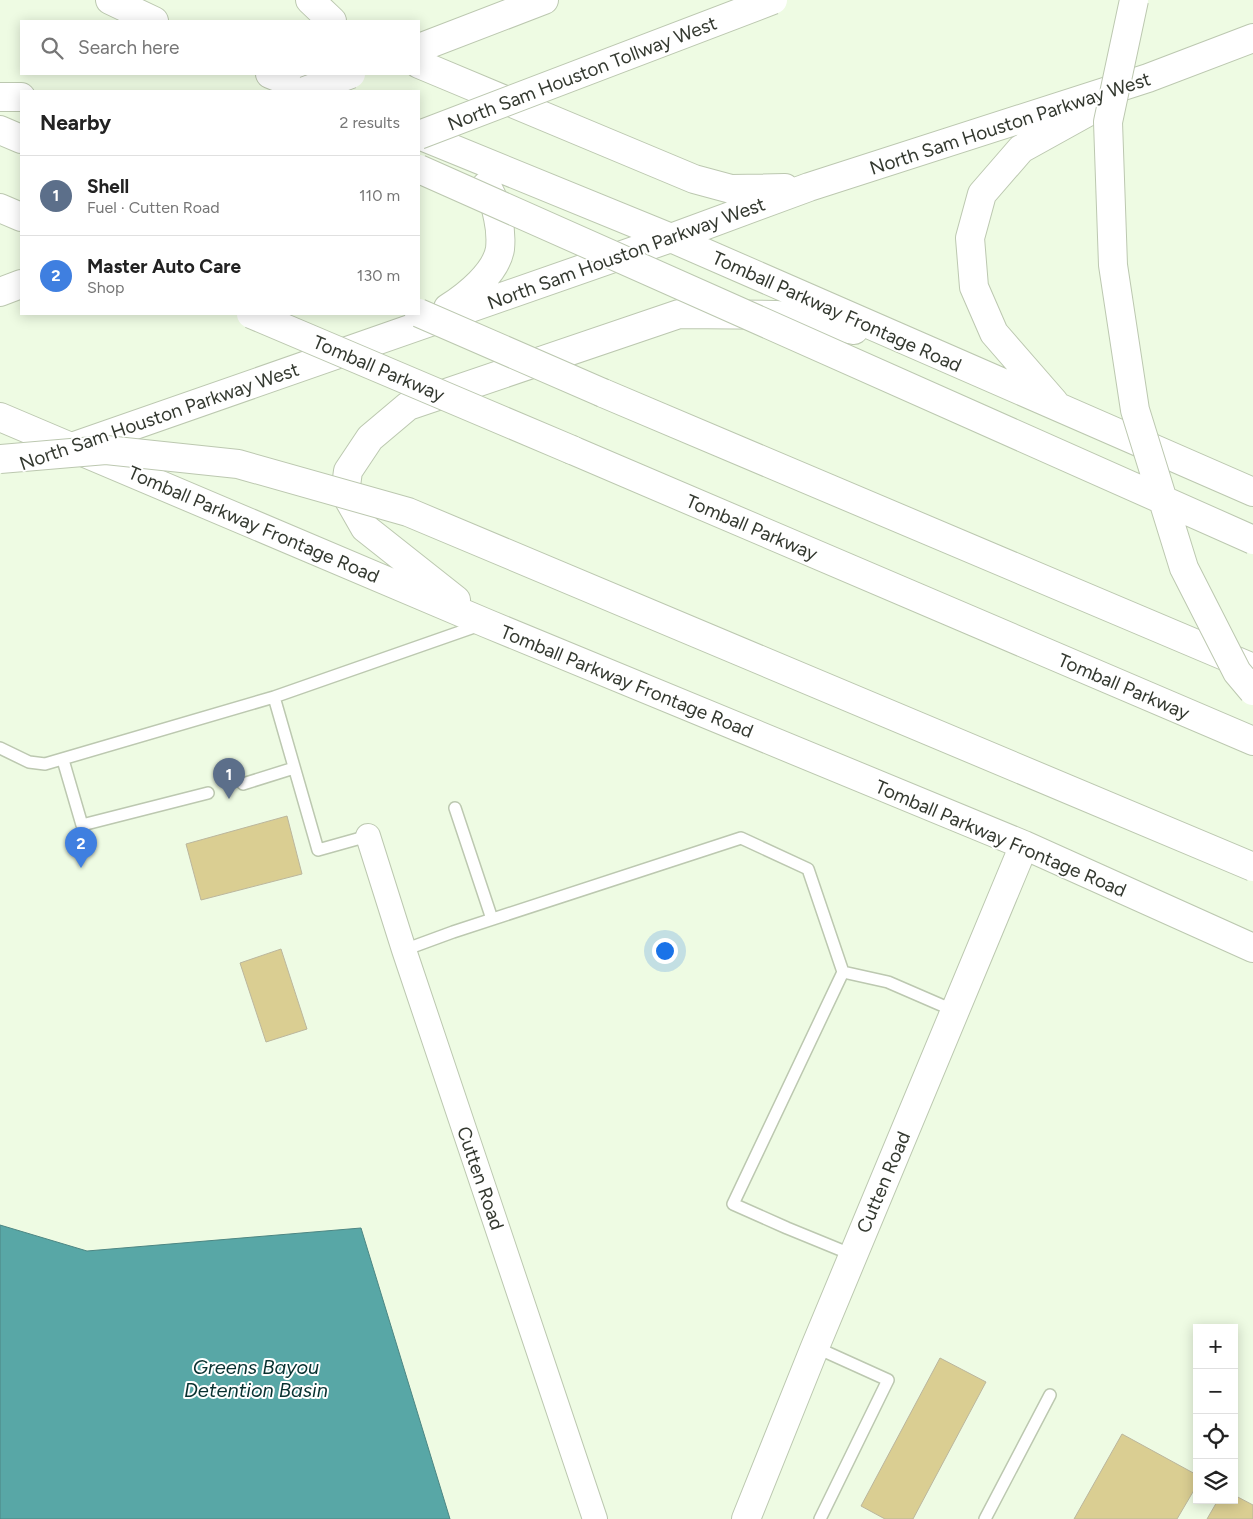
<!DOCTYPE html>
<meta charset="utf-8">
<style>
:root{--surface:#fff;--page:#f2f2f2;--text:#222;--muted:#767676;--line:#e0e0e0;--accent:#8f278c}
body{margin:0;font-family:Figtree,sans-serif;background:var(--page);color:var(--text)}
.controls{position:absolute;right:15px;bottom:15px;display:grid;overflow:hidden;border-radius:0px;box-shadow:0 2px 12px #0003}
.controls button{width:45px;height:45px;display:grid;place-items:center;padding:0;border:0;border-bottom:1px solid var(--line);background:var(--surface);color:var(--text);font:25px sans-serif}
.you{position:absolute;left:664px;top:950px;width:18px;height:18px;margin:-12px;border:4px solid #fff;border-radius:50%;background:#1a73e8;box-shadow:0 0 0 8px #1a73e833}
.badge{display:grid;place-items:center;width:32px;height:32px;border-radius:50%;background:var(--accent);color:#fff;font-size:16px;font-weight:700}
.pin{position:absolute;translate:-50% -41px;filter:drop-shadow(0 1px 2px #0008)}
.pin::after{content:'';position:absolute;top:26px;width:18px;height:15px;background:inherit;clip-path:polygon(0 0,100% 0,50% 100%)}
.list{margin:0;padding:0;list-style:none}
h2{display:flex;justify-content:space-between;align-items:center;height:65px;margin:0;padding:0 20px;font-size:21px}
h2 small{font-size:16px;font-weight:400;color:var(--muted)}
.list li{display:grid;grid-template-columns:32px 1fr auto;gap:15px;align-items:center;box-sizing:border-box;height:80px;padding:0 20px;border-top:1px solid var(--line)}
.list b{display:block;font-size:19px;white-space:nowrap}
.list p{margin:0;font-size:16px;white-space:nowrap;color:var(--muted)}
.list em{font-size:16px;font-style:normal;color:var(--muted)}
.icon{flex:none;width:28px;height:28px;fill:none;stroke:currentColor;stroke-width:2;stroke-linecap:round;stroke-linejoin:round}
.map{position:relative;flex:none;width:1253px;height:1519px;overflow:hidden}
.search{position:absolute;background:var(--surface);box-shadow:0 2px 12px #0003;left:20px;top:20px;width:400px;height:55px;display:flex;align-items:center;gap:12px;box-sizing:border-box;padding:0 18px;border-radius:0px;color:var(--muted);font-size:19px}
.panel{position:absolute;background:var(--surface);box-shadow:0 2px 12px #0003;left:20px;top:90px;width:400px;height:225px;border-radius:0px}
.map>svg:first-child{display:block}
</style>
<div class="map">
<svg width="1253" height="1519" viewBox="0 0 1253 1519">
<rect width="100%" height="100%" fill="#eefbe3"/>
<!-- water -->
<path fill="#58a7a6" stroke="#4d8683" d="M0,1225L87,1251L361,1228L450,1519H0Z"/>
<!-- building -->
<path fill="#dace92" stroke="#bbb69d" d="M287,816L302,874L201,900L186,844Z
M281,949L307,1029L266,1042L240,963Z
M940,1358L986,1382L913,1519H885L861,1506Z
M1122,1434L1197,1475V1485L1177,1519H1074Z
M1234,1495L1253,1505V1519H1207L1218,1500H1234Z"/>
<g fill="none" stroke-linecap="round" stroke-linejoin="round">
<!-- lane casing -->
<g stroke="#bcc8b0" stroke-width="14">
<path id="lane" d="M274,697L318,850L368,836
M0,748L29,762L45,764L274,697L480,625
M63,760L82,825L208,793
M243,784L294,768
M455,808L492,919
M404,950L453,932L741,838L808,869L843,972L733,1204L787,1228L853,1255
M843,972L888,982L955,1011
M815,1347L888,1380L820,1519
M985,1519L1050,1395"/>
</g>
<!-- street casing -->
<g stroke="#bcc8b0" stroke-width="26">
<path id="street" d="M368,836L404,950L595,1519"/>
</g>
<!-- secondary casing -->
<g stroke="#bcc8b0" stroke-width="30">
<path id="secondary" d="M110,0L154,21
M310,0L332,21
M419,64L694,179L731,189L785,188
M270,74L312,91
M419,135L671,238L1253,492
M448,308C467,296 496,273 500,249C501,239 500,227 498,218C496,207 492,194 486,186
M1054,402L994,333L974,287L970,238L982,194L1021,149L1095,108
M0,417L486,623L1024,845L1253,948
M69,448L671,238L809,187L1148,78L1253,38
M456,600L365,528L349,500L346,486L348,471L370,438L408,406L679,314L777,315L854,330
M746,1519L815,1347L1024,845"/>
</g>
<!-- highway casing -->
<g stroke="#bcc8b0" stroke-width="30">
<path id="highway" d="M419,48L544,0
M0,97H21
M0,130L21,139
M0,208L21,217
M0,292L21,284
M603,393L1253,668
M572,450L1253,741"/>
</g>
<!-- lane -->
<use href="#lane" stroke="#fff" stroke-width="11"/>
<!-- street -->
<use href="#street" stroke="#fff" stroke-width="24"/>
<!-- secondary -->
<use href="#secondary" stroke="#fff" stroke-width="28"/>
<!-- highway -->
<use href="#highway" stroke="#fff" stroke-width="28"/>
<!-- highway-bridge casing -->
<g stroke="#bcc8b0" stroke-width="30" stroke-linecap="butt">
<path id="highway-bridge" d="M1134,0L1108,122L1113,265L1135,410L1184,568L1237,672L1253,691
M305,91L351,74
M419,135L773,0
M419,169L1253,540
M419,313L603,393
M251,314L572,450
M0,459L106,450L238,464L408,512L1253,867"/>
</g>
<!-- highway-bridge -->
<use href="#highway-bridge" stroke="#fff" stroke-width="28"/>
</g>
<g text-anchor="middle" stroke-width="4" stroke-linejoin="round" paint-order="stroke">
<!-- street labels -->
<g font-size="19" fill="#343930" stroke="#fff">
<text transform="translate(582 73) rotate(-21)" y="7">North Sam Houston Tollway West</text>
<text transform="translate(1010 123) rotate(-18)" y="7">North Sam Houston Parkway West</text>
<text transform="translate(626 253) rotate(-20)" y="7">North Sam Houston Parkway West</text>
<text transform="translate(837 311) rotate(24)" y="7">Tomball Parkway Frontage Road</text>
<text transform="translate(379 368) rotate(23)" y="7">Tomball Parkway</text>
<text transform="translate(159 416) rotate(-19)" y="7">North Sam Houston Parkway West</text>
<text transform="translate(254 524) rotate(23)" y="7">Tomball Parkway Frontage Road</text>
<text transform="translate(752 527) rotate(23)" y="7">Tomball Parkway</text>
<text transform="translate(627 681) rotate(22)" y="7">Tomball Parkway Frontage Road</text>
<text transform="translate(1124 686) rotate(23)" y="7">Tomball Parkway</text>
<text transform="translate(1001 838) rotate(23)" y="7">Tomball Parkway Frontage Road</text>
<text transform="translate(481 1178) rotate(71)" y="7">Cutten Road</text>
<text transform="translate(883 1182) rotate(-67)" y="7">Cutten Road</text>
</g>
<!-- water labels -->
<g font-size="20" font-style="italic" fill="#083130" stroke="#fff">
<text x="256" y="1374">Greens Bayou<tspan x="256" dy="23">Detention Basin</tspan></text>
</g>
</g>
</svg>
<div class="controls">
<button>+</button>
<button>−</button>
<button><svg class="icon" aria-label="locate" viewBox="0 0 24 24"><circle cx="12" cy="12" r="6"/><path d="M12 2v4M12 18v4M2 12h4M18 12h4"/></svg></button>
<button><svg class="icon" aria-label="layers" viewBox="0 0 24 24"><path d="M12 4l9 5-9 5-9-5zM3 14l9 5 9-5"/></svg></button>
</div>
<div class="you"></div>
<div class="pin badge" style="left:229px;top:799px;background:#5c6f8a">1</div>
<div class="pin badge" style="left:81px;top:868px;background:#3f7fe0">2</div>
<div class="search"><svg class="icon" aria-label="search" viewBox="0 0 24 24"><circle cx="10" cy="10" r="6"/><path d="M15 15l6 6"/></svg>Search here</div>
<section class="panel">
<h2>Nearby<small>2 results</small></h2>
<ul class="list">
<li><span class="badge" style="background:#5c6f8a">1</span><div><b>Shell</b><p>Fuel · Cutten Road</p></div><em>110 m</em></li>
<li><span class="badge" style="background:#3f7fe0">2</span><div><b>Master Auto Care</b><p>Shop</p></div><em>130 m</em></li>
</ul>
</section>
</div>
